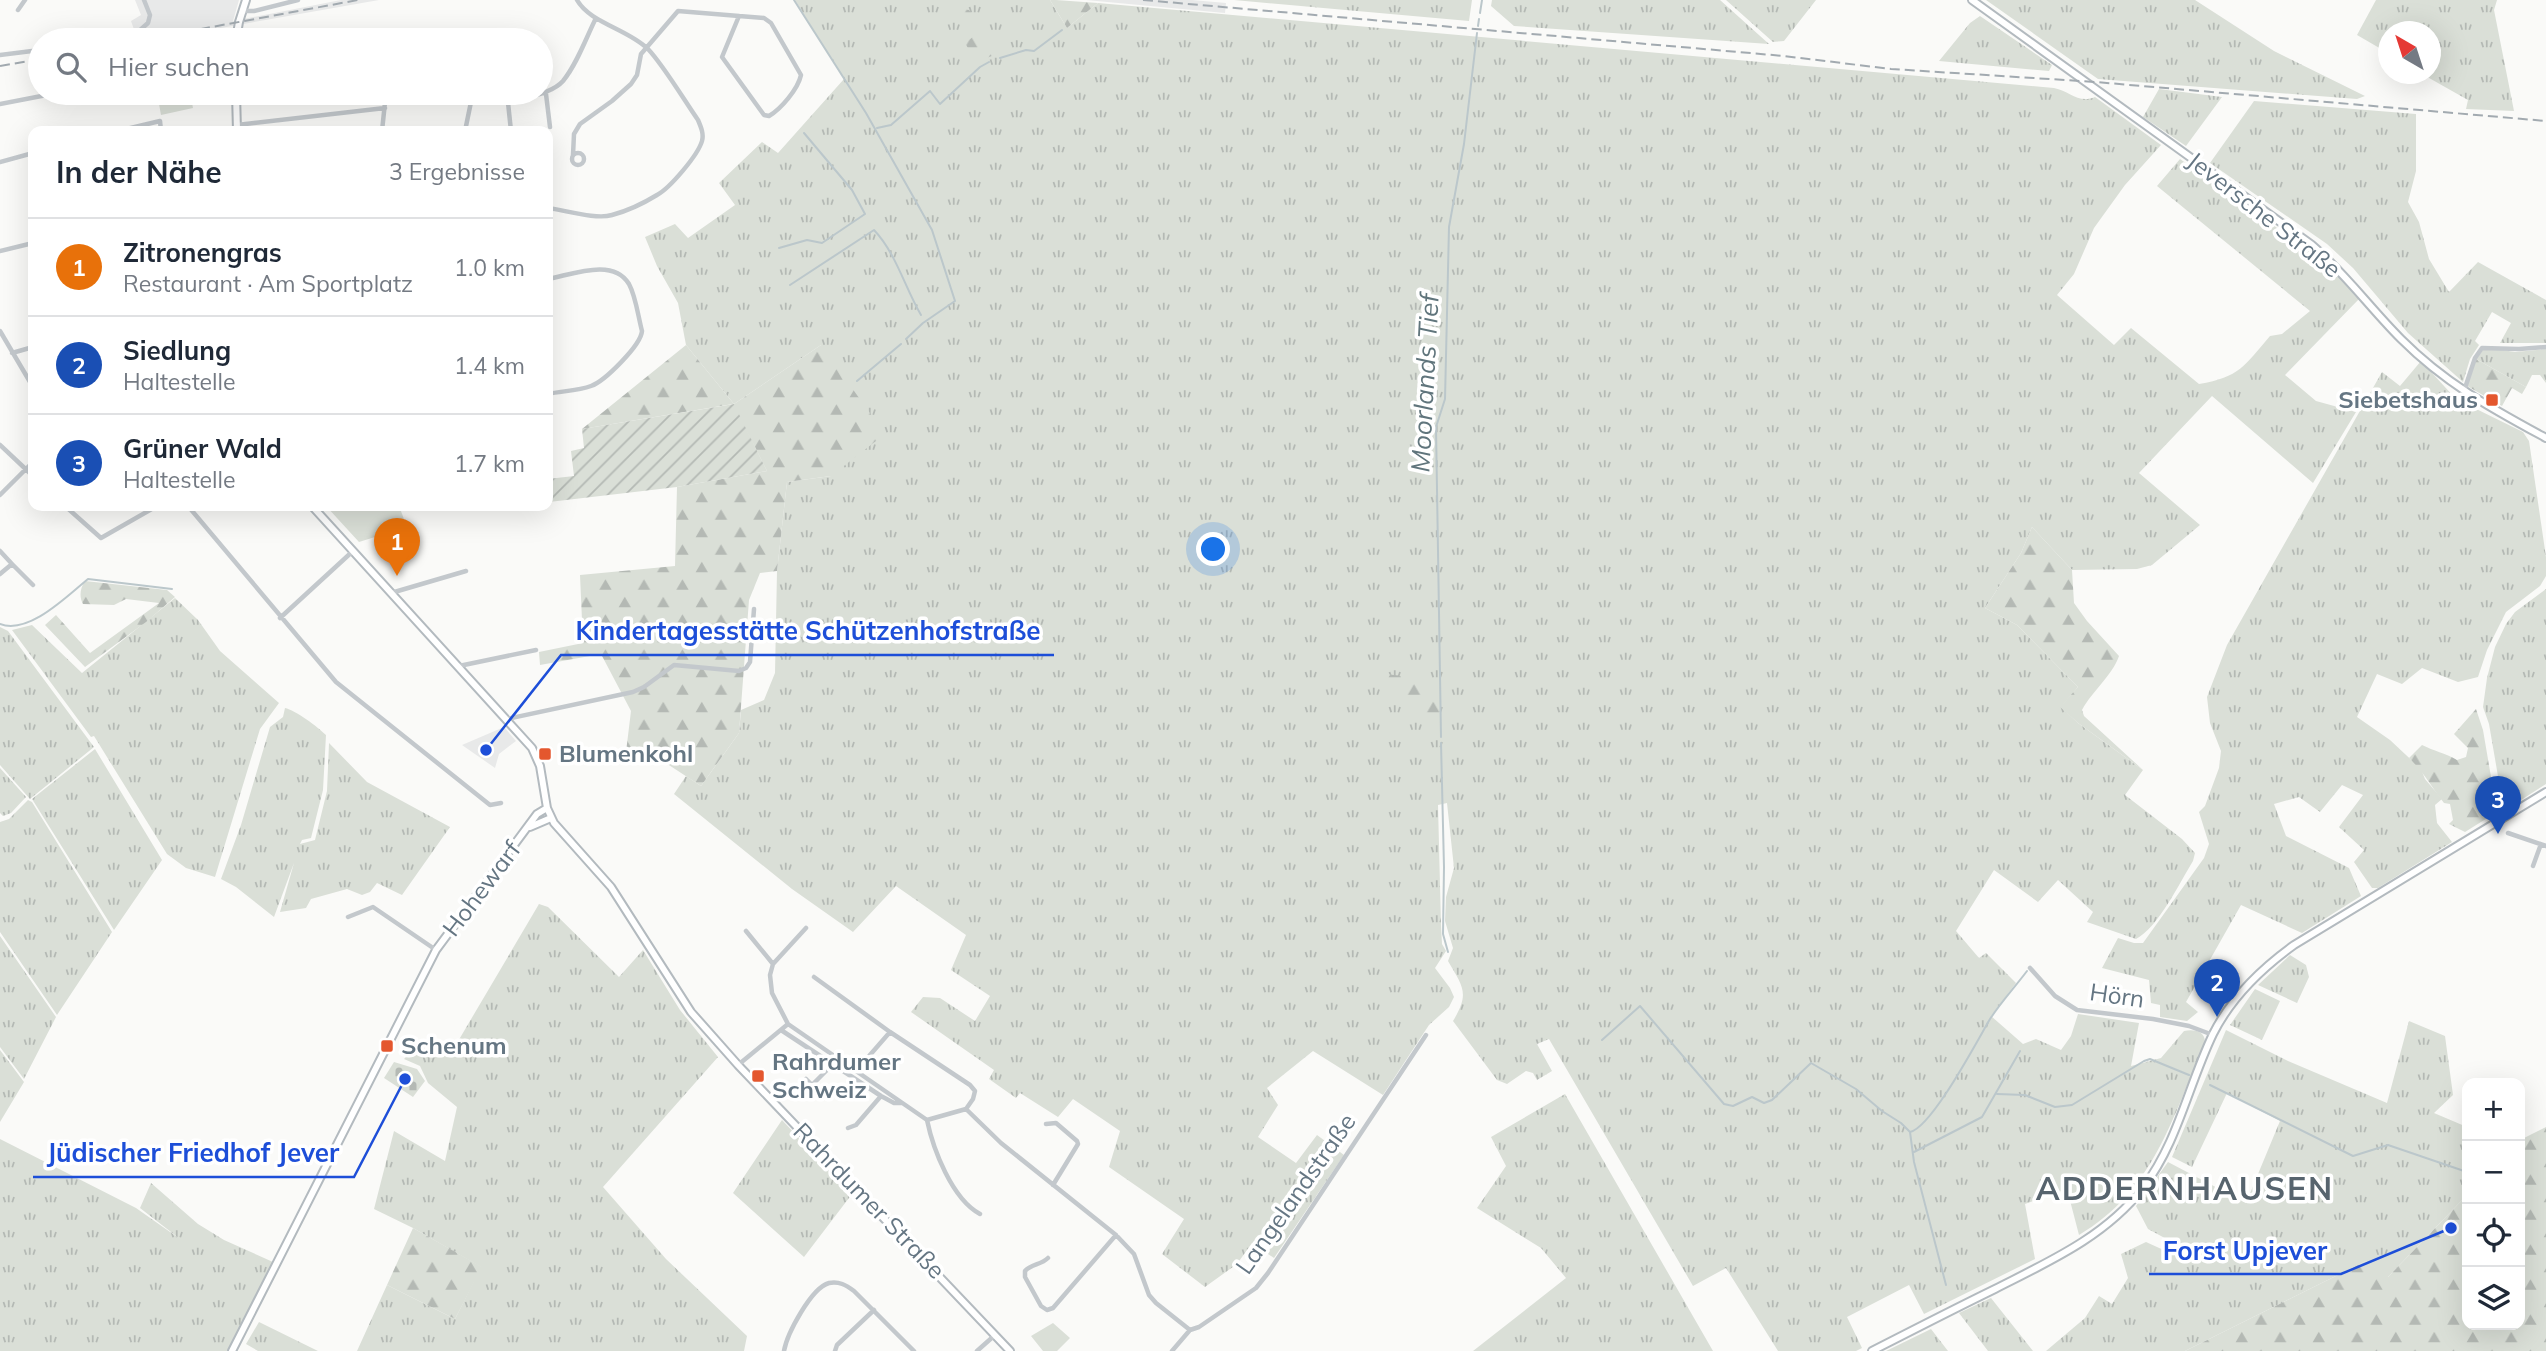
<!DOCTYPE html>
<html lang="de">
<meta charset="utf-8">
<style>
:root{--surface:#fff;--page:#f6f6f7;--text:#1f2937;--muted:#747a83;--line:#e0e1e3;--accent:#111827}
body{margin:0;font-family:Mulish,sans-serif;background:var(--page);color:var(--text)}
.controls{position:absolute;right:21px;bottom:21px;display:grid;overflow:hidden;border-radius:14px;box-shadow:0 7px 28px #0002}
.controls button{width:63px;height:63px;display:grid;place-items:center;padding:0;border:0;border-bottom:2px solid var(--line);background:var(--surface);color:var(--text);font:35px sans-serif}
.compass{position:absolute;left:2378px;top:21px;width:63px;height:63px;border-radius:50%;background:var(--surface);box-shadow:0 7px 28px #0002;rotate:321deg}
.you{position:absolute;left:1214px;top:550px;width:24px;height:24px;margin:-18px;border:5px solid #fff;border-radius:50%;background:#1a73e8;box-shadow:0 0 0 10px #1a73e833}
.badge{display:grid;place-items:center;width:46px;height:46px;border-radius:50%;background:var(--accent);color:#fff;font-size:23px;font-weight:700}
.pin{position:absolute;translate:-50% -58px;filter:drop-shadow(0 2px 4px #0008)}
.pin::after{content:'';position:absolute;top:37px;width:24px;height:21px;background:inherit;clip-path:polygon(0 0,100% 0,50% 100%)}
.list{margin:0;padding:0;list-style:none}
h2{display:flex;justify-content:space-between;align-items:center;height:91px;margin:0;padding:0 28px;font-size:30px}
h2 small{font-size:23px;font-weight:400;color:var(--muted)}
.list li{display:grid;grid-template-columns:46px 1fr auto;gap:21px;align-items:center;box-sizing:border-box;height:98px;padding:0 28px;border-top:2px solid var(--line)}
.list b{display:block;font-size:26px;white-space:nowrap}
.list p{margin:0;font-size:23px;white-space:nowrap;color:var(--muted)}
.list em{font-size:23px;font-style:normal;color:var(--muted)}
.icon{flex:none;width:38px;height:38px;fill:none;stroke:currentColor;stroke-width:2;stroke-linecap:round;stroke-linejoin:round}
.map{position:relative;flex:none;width:2546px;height:1351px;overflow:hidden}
.search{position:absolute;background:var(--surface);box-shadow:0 7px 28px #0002;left:28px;top:28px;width:525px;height:77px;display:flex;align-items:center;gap:18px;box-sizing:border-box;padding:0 24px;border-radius:38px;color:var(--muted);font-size:26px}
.panel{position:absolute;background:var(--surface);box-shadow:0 7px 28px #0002;left:28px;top:126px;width:525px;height:385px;border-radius:14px}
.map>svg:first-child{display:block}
</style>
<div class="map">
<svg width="2546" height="1351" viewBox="0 0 2546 1351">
<defs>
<pattern id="grass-tufts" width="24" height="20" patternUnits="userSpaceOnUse" patternTransform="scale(1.75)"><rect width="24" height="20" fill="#dadfd7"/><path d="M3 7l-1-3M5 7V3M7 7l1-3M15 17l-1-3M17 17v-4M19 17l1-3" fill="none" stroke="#b4b9b4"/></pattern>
<pattern id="forest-firs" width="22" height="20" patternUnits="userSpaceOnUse" patternTransform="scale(1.75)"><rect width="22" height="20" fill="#dadfd7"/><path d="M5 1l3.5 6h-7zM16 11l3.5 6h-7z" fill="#b4b9b4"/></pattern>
<pattern id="cemetery-stones" width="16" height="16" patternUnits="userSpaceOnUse" patternTransform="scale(1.75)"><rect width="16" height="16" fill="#dadfd7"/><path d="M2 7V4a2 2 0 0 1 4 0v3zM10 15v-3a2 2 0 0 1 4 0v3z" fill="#b4b9b4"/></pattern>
<pattern id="garden-furrows" width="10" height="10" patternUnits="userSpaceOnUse" patternTransform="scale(1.75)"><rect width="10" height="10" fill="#dadfd7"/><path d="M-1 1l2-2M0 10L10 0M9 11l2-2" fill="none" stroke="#b4b9b4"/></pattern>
</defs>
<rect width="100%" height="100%" fill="#fafaf8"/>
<!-- built -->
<path fill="#e8e9e9" d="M135,0H239L233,21L341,0H379L153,40H124L137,38L131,21L141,15Z
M1086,0H1192L1226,3L1225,13Z
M504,727L516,741L499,754L495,768L462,745Z"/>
<!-- grass -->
<path fill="url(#grass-tufts)" d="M795,0H1050L1067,28L1098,3L2054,88C2070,91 2078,104 2095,97L2161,145L2125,185L2094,228L2074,274L2057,295L2114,345L2131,328L2199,384C2240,377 2244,366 2270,336L2282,334L2310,311L2157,186L2180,159L2329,265L2359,299L2285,375L2316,401L2356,412L2313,483L2212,396L2139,473L2200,525L2152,565L2137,569L2072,570L2032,527L2021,553L1985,608L2017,625L2078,687L2061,707L2078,723L2143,770L2125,795L2182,839L2195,853L2193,861C2180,882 2158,928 2136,939L2087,922L2093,912L2058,880L2038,902L1994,870L1956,931L1979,958L1986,953L2016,983L1991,1016L2023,1044L2036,1039L2061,1050L2071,1036L2078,1014L2139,1023L2131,1066L2161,1058L2184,1031C2194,1029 2205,1031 2205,1042C2173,1116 2154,1191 2079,1235L2067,1189L2025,1204L2035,1259L1924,1314L1909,1285L1847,1317L1862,1348L1856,1351H1778L1726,1268L1693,1286L1549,1039L1537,1044L1552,1071L1537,1080L1533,1073L1526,1071L1507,1084L1497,1080L1453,1021C1470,993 1463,987 1448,961L1453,948L1445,921L1446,897L1454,868L1447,803L1438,805L1441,925L1442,944L1446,951L1435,968L1450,988L1454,997L1449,1007L1429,1025L1383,1095L1313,1051L1267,1088L1278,1105L1258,1137L1296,1163L1317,1135L1344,1155L1274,1258L1252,1243L1237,1264L1205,1287L1162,1254L1184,1219L1109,1167L1120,1131L1073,1099L1058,1117L1020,1093L1016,1098L989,1079L994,1070L911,1012L923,997L940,998L975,1021L990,996L951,970L966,935L896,886L853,932L792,889L674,794L686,776L701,786L739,733L741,710L764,700L775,673L777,571L787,482L831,476L821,345L734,404L686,345L678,303L657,266L645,237L675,224L688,238L735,205L719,183L762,142L778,153L844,79Z
M1234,0H1472L1469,21Z
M1492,0H1720L1769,44L1514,26L1491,6Z
M1726,0H1816L1784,41L1773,42Z
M1986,0H2195L2274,51L2365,96L2357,99L2098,79Z
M2376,0H2497L2494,10L2514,111L2466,109L2468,100L2422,74H2430V32H2388V53L2357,35Z
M1980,16L2052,65L2049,71L1939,61L1970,23Z
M2159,89L2222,97L2186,146L2143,117Z
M2254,101L2416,114V171L2408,202L2419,222L2429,259L2449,292L2478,262L2546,300V343H2500L2511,323L2492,312L2475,341L2479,345L2470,359L2463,382L2408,333L2353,268L2327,244L2210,163Z
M2489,348L2515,352L2546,349V383L2540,375H2532L2526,387L2476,359L2483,350Z
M2421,361L2456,399L2523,432L2529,441L2546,557V576L2540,586L2506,612L2487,650L2478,677L2458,682L2422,668L2402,684L2377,674L2357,717L2390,740L2421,769L2425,779L2442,799L2435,805L2437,823L2452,842L2378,888H2372L2354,862L2364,850L2339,827L2363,795L2342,785L2320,812L2299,797L2274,804L2286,836L2349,868L2361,896L2302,933L2241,905L2186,1002L2198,1012L2187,1021L2160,1017V1005L2151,1003L2149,980L2102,968L2118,938L2134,943H2143L2204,858L2209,844L2199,812L2205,806L2219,768L2221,751L2210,723L2207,697L2227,645L2382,372L2400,386Z
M2546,589V784L2504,811L2489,724L2483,707L2487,678L2495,647L2506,624L2515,612Z
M175,598L198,620L220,651L279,703L260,729L215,877L186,868L167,854L94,736L91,737L12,630L32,625L82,673Z
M0,627L8,631L94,747L30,799L0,765Z
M285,708C295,710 318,727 326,735L323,790L311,838L302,840L300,844L315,840L327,791L329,743L367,782L450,827L402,895L377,883L370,892L362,895L347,889L311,899L306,908L280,912L294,863L274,917L236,887L221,879L241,825L270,727L283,717Z
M95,749L162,860L114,930L32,799Z
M0,768L26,797L11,813L3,816L0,813Z
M28,800L32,802L112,932L57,1015L0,932V822L9,819Z
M539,904L548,907L619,977L643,950L680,1010L718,1057L603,1187L666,1259L747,1336L744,1351H357L387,1285L455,1319L481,1267L413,1228L374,1209L394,1131L445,1161L457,1107L428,1083L420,1066L404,1059L422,1041L457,1043Z
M0,936L56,1017L24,1079L0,1047Z
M2290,955L2306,965L2309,977L2297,1003L2258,985Z
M2255,989L2280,1001L2262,1040L2230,1025Z
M2409,1021L2445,1036L2453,1095L2434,1113L2467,1127V1195L2387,1278L2366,1261L2185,1351H2046L2085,1318L2099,1296L2112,1304L2128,1278L2121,1254L2146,1242L2168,1252L2174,1243L2148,1229L2136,1206L2168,1162L2246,1203L2280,1121L2227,1093L2192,1167L2172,1157L2226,1030L2288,1061L2387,1103Z
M0,1050L24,1082L0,1122Z
M1565,1094L1713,1351H1473L1566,1278L1541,1248L1477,1208L1506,1166L1491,1137Z
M782,1120L852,1194L804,1257L733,1193Z
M0,1139L136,1208L180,1239L140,1208L151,1183L198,1224L224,1240L273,1262L229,1351H0Z
M1991,1298L2033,1351H1988L1959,1313Z
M259,1322L318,1351H258L246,1344Z
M1931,1329L1948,1351H1886Z"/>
<!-- forest -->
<path fill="url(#forest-firs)" d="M1050,0H1056L1098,3L1067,28Z
M962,9L969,10L997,54L976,62L965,43L974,36L959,11Z
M686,345L734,404L821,345L885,434L831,476L787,482L777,571L760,573L749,600L739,733L701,786L649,752H626L631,711L601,654L540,665L539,652L583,643L580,575L675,566L677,487L767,471L733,404L582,429Z
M2476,359L2526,387L2522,394L2512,388L2502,406L2467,386Z
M2032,527L2072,570L2074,603L2087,621L2119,656C2112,676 2093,690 2082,710L2084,716L2143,770L2078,723L2060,707L2078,687L2017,625L1985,608L2021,553Z
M85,581L167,590L175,597L146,622L85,667L45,625L56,615L90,653L159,603L126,599L114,605L83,604C79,597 80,588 85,581Z
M1385,674L1439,680V734Z
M2476,709L2483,730L2497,812L2465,832L2449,824L2453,820L2450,804L2444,803C2432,788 2423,771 2409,758L2422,745C2434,751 2445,753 2457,760L2466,757L2468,748L2454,734Z
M2546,1127V1351H2185L2366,1261L2388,1277L2467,1195V1325H2520V1140Z
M413,1228L482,1267L455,1319L387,1285Z"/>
<!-- cemetery -->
<path fill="url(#cemetery-stones)" d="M394,1062L417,1069L425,1081L413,1097L384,1078Z"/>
<!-- park -->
<path fill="#dadfd7" d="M157,93H190L193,108L161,115Z
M326,506H399L407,527L359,542Z
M1053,1323L1070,1338L1057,1351H1043L1031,1336Z"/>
<!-- garden -->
<path fill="url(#garden-furrows)" d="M734,404L767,471L677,487L549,502L548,479L574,476L571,451L584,448L582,429Z"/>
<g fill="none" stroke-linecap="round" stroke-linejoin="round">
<!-- stream -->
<path stroke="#bbc7cb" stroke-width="2" d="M794,0L866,113L932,230L955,301L923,323L906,339
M1480,13L1482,0
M1478,26L1479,19
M1000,58L1026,50L1034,51L1062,30
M877,128L891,125L930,91L940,104L980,67L989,62
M779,248L807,240L822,243L865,214L852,190L804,133
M790,285L874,230C896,253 905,288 921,315
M857,381L901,344
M0,624C29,635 67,596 88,579L172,589
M1441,737L1436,427L1445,399L1449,227L1464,144L1477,33
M1441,743L1444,867L1443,934L1448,952
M1602,1040L1640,1006L1724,1104L1733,1106L1752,1097L1764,1103L1772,1100L1811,1063L1856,1089L1882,1111L1901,1123L1910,1132L1914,1162L1946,1285
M2210,1085L2353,1156L2388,1145L2467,1172
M1997,1094L2025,1095L2055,1107L2072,1105L2144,1061L2150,1059L2189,1075
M1910,1132C1932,1127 1977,1041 1990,1019C2001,1002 2015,987 2027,971
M1914,1152L1982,1117L2020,1051"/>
<!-- secondary casing -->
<g stroke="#b3babf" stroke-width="10">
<path id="secondary" d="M1972,0L2312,245C2345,273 2370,308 2401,339C2446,384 2491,408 2546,438
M236,40L239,22L246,0
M236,93L237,131
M312,506L532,748L540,766L547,808L554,823L611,887L691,1012L738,1065L1010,1351
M530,827L551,818
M232,1351L436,950L537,814L547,808
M1872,1351C1913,1330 1954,1309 1995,1289C2048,1262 2105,1237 2143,1188C2178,1142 2188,1086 2213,1034C2231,998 2262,968 2294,945L2546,792"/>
</g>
<!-- street -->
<path stroke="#c3c8cc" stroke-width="4.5" d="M18,10L25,0
M243,11H254L298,0
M91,40L139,31L148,23L150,15L144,0
M349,40L430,31L453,32L475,40
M0,55L40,50
M443,93C452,96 460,99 469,101C491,106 548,98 563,81C577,64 586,38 596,18
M507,93L511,131
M546,94L550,127
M0,104L57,93
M237,125L385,108
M118,131L160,121L161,131
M382,131L386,93
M465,131L471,102
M572 159a6 6 0 1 1 12 0a6 6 0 1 1-12 0Z
M573,155L574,134L580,124L612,101L631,84L637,75L641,54L678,11L739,16L722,57L764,115L769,116C781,109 798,89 801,75L771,23L764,18L739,16
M0,162L33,153
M548,208C565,210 596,220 612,215C627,211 644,203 657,195C670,188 698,155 702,141C704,134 701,127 698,120C684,100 664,66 648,49C628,29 590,23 577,0
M0,251L33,243
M548,279C571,275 613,257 629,284C636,297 638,316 642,331C641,345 605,381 591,386C578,391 561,391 548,394
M0,331L33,387
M12,353L33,347
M2464,391L2475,358L2482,348L2519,349L2546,347
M0,445L33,476
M0,495L33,462
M65,506L101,538L157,506
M188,506L336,682L490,805L501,803
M0,551L12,564L0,574
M12,564L33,585
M391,593L466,571
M280,618L353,551
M459,666L536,650
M507,719L633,692L644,687L674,665L739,671L746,668L750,662L754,609
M2508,833L2546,846
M2533,866L2541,844
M348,917L373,907L436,950
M806,928L773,964L770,975L772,993L788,1024L927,1120L966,1109
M746,931L773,964
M2030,968L2055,996L2077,1010L2153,1019L2189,1026L2213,1035
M814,977L890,1032L970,1085L975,1091L973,1099L966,1109
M781,1030L881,1096L894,1103H901
M738,1065L788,1024
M856,1071L890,1032
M812,1085L807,1091L801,1085L806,1079L812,1085L833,1064
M966,1109L1001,1143L1116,1235L1134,1254L1149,1295L1156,1303L1190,1330
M927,1120C933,1149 952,1199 980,1214
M1046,1124L1056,1123L1077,1141L1078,1144L1053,1185
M848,1128L856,1125L881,1096
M1048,1258C1041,1265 1031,1264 1025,1271V1277L1041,1306L1047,1310L1053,1308L1116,1235
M784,1351C787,1334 811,1288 829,1283C839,1281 846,1285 854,1291L914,1351
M835,1351L837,1345L874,1310
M977,1351L995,1335
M1172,1351L1190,1330L1199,1327L1256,1288L1268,1273L1426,1035"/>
<!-- secondary -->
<use href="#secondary" stroke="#fff" stroke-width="6"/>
<!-- rail -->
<path stroke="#a2aab0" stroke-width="2" stroke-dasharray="10 5" stroke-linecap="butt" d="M1143,0L1784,56L1891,69L2096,82L2546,121
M141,40L358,0
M0,66L40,59"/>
</g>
<!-- markers -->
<g fill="#e4572e" stroke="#fff" stroke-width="2.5">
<rect x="2485" y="393" width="14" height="14" rx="3.5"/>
<rect x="538" y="747" width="14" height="14" rx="3.5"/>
<rect x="380" y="1039" width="14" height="14" rx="3.5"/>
<rect x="751" y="1069" width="14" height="14" rx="3.5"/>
</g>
<g text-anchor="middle" stroke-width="7" stroke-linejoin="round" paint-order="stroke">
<!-- street labels -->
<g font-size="24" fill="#657683" stroke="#fff">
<text transform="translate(2264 215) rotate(38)" y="8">Jeversche Straße</text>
<text transform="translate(482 889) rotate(-53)" y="8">Hohewarf</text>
<text transform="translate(2117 996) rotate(8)" y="8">Hörn</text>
<text transform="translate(1296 1194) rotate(-55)" y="8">Langelandstraße</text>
<text transform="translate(869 1201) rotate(46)" y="8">Rahrdumer Straße</text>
</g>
<!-- poi labels -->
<g font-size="24" font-weight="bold" fill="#657683" stroke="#fff" text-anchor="start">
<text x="2478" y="408" text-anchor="end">Siebetshaus</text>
<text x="559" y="762">Blumenkohl</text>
<text x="401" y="1054">Schenum</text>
<text x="772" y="1070">Rahrdumer<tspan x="772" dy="28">Schweiz</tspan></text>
</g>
<!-- water labels -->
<g font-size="26" font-style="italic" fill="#60757c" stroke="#fff">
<text transform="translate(1425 383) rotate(-87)" y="9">Moorlands Tief</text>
</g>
<!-- district labels -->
<g font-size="32" font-weight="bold" letter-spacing="2" fill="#57646e" stroke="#fff">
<text x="2185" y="1200">ADDERNHAUSEN</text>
</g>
</g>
<!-- callouts -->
<path fill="none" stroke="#1d4ed8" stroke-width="2.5" d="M486 750L561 655H1054M405 1079L354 1177H33M2451 1228L2341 1274H2149"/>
<g fill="#1d4ed8" stroke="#fff" stroke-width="2.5">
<circle cx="486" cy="750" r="7"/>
<circle cx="405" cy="1079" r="7"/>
<circle cx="2451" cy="1228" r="7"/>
</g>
<g font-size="26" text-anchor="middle" font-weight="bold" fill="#1d4ed8" stroke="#fff" stroke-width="7" stroke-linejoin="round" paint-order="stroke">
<text x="808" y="640">Kindertagesstätte Schützenhofstraße</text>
<text x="193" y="1162">Jüdischer Friedhof Jever</text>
<text x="2245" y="1260">Forst Upjever</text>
</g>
</svg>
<div class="controls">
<button>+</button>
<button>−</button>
<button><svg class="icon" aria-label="locate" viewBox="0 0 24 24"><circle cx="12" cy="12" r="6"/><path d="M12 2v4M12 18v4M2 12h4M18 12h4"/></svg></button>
<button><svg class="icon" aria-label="layers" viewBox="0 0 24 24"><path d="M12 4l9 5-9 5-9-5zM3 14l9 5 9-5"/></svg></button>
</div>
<svg class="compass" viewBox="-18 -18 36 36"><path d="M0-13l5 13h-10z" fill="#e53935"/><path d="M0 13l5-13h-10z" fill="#747a83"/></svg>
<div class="you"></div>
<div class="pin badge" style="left:397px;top:576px;background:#e8710a">1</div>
<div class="pin badge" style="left:2217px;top:1017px;background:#1a4fb4">2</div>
<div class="pin badge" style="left:2498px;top:834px;background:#1a4fb4">3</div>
<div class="search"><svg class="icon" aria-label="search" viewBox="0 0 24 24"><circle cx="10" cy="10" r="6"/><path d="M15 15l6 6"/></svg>Hier suchen</div>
<section class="panel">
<h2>In der Nähe<small>3 Ergebnisse</small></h2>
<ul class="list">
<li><span class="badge" style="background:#e8710a">1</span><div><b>Zitronengras</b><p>Restaurant · Am Sportplatz</p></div><em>1.0 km</em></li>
<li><span class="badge" style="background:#1a4fb4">2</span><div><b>Siedlung</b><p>Haltestelle</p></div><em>1.4 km</em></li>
<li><span class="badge" style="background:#1a4fb4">3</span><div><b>Grüner Wald</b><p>Haltestelle</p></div><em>1.7 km</em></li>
</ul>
</section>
</div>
